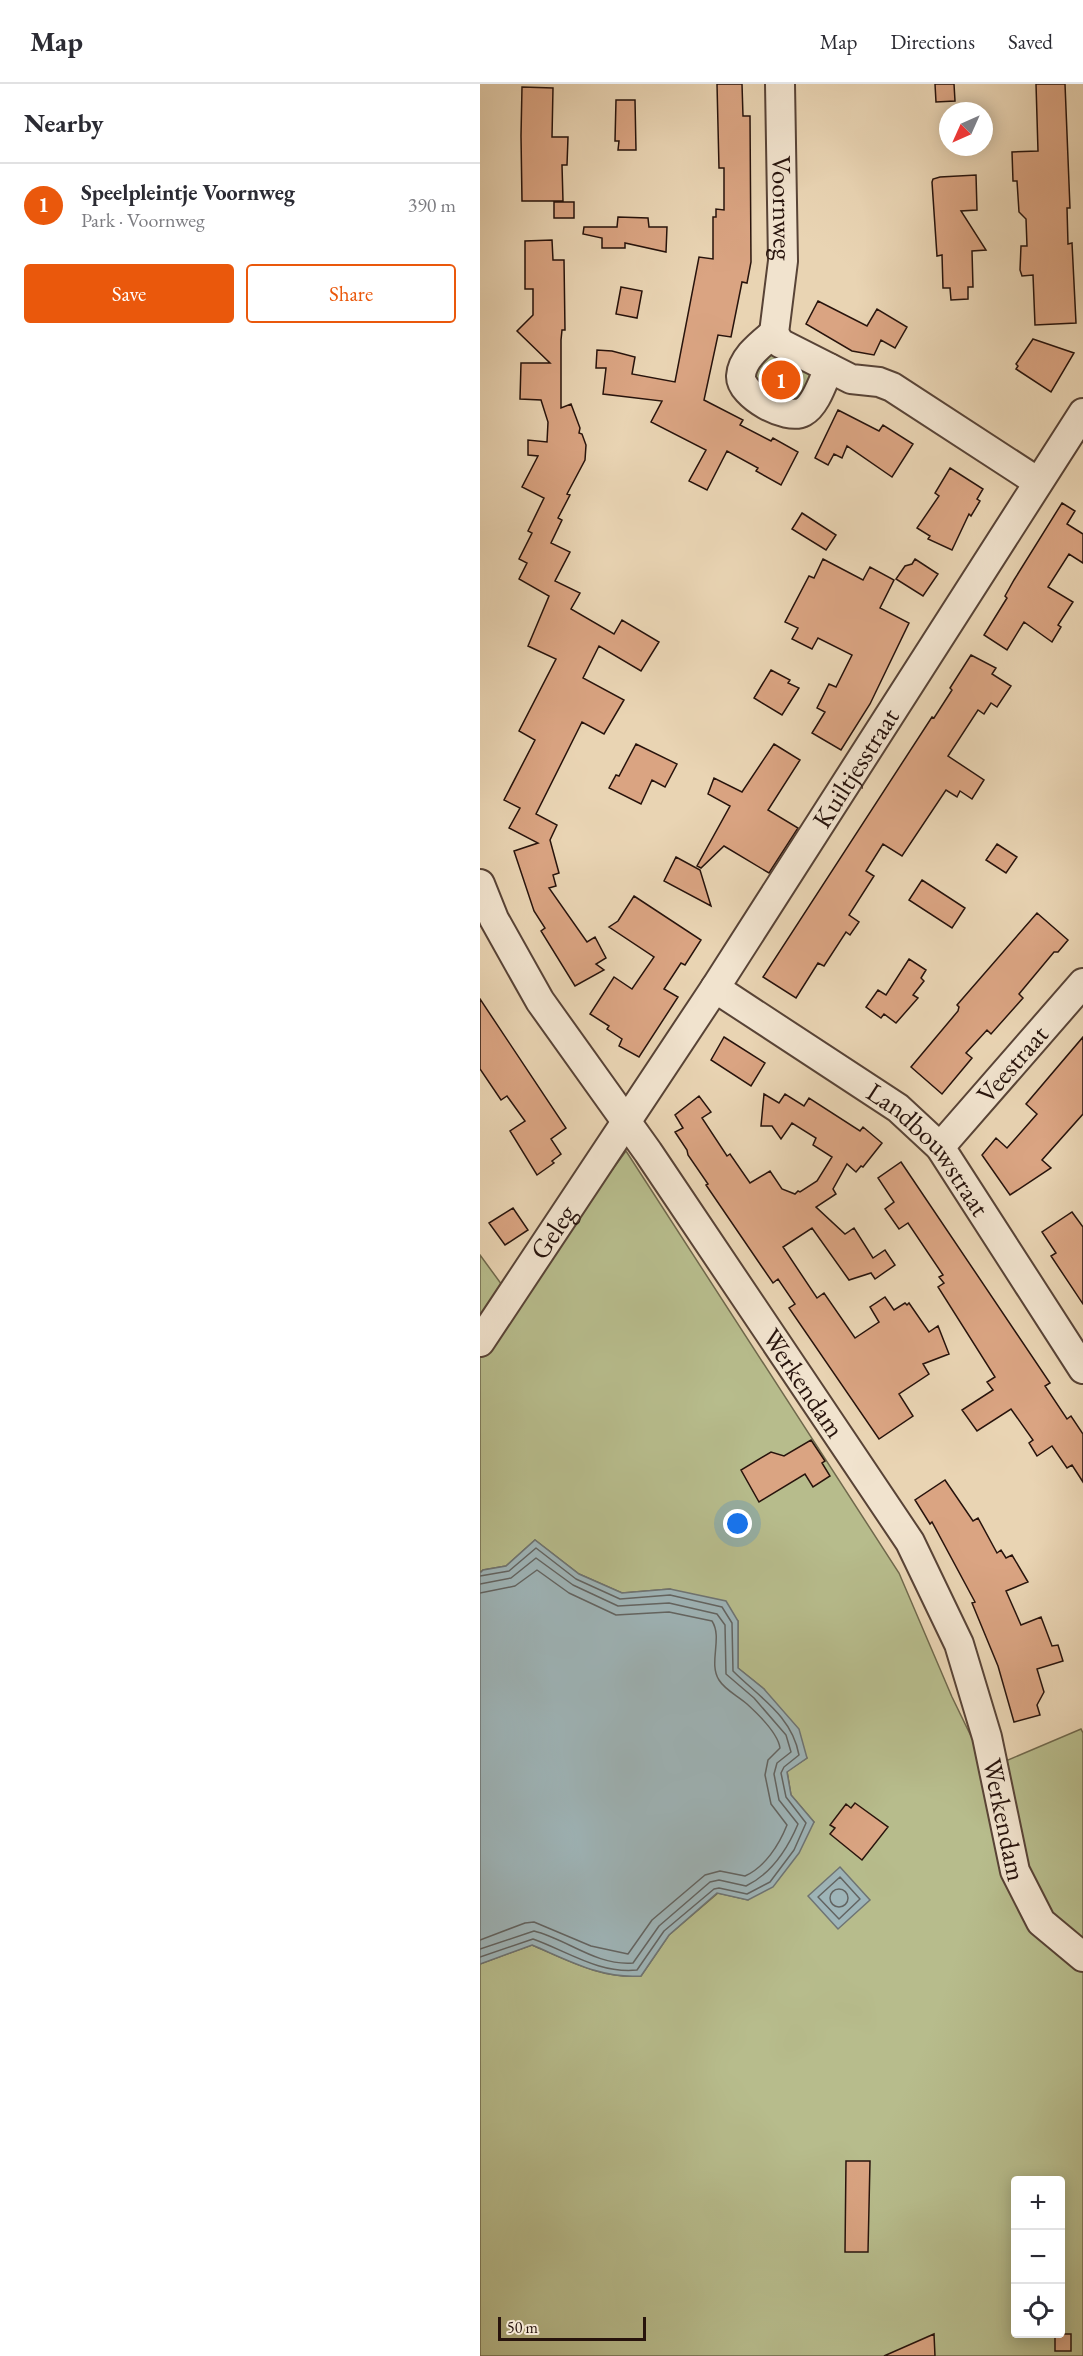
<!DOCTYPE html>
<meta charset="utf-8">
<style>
:root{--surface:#fff;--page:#f2f2f3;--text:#2b2b33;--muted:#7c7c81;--line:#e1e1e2;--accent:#ea580c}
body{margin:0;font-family:"EB Garamond",serif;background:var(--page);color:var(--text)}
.controls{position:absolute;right:18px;bottom:18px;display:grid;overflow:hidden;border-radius:6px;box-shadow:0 3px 15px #0003}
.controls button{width:54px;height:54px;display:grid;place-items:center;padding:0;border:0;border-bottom:2px solid var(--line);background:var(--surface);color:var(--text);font:30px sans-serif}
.compass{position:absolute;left:459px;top:18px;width:54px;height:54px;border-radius:50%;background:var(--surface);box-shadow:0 3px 15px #0003;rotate:225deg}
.scale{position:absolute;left:18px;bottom:15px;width:148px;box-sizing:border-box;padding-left:6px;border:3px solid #27130c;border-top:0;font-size:16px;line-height:21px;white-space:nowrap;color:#27130c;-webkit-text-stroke:4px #f1e3ce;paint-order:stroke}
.you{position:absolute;left:258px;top:1440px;width:21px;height:21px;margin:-15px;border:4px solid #fff;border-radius:50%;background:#1a73e8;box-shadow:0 0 0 9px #1a73e833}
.badge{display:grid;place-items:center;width:39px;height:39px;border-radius:50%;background:var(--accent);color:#fff;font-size:20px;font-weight:700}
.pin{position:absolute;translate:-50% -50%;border:3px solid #fff;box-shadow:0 2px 6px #0006}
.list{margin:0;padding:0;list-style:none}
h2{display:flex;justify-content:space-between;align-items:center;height:78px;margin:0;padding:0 24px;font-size:26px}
h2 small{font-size:20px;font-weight:400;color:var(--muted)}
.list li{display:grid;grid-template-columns:39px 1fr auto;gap:18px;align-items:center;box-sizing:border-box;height:84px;padding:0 24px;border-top:2px solid var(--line)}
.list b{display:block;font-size:22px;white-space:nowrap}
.list p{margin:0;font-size:20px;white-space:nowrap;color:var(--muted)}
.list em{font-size:20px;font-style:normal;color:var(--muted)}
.actions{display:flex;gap:12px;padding:18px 24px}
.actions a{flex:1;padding:14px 0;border:2px solid var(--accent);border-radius:6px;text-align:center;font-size:21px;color:var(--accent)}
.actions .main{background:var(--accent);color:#fff}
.icon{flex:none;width:33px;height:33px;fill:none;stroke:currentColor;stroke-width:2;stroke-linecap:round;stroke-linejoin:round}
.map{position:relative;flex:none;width:603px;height:2272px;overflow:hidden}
header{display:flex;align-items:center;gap:36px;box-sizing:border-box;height:84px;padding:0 30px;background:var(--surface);border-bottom:2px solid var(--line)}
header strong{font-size:28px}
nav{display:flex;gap:33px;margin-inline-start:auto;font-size:21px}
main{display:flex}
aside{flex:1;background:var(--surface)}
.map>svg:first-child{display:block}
</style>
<header>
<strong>Map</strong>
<nav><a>Map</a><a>Directions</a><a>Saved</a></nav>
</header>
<main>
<aside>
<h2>Nearby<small></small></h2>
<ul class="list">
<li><span class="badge">1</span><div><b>Speelpleintje Voornweg</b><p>Park · Voornweg</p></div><em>390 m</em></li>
</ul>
<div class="actions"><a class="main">Save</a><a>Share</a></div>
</aside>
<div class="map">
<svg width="603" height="2272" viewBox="0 0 603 2272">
<rect width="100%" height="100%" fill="#e9d4b3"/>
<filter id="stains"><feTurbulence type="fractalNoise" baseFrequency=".00333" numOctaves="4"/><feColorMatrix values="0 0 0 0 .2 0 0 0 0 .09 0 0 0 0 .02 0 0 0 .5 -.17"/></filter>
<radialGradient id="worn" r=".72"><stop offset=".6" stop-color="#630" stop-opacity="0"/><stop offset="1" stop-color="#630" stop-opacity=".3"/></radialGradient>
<!-- green -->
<path fill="#b7bc8c" stroke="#6f684c" stroke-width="1.5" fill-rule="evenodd" d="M292,265L335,293L323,321L278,309L272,280Z
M146,1067L419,1489L472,1613L507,1685L601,1645L603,1649V2272H0V1880L52,1861C87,1876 121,1895 161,1892L189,1851L238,1809L268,1816L334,1738L311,1711L307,1687L327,1674L284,1605L258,1584V1537L190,1505L142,1509L99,1490L55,1456L26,1482L3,1486L0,1489V1268L23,1233ZM536,2096H580V2250H536Z
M0,1171L22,1201L0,1233Z"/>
<!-- water -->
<path fill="#9eb5b9" stroke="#6e7474" stroke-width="1.5" d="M55,1456L99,1490L142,1509L190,1505L246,1517L258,1537V1584L284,1605L319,1645L327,1674L307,1688L311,1711L334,1738L319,1769L293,1803L268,1816L237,1809L189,1851L161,1892C121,1895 88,1876 52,1861L0,1880V1489L3,1486L26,1482Z
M360,1783L390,1816L358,1845L328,1812Z"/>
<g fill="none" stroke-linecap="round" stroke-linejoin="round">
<!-- shore -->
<path stroke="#626462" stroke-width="1.5" d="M0,1492L29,1487L56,1464L96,1495L140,1515L190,1511L242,1523L252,1539L253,1587C279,1613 312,1632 319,1671L304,1683L301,1689L306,1713L326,1739L314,1766L290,1798L267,1810L239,1804L234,1805L184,1847L157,1886C119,1890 87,1867 53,1855L0,1873
M0,1500L31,1494L56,1474L93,1501L138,1522L189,1519L237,1530L245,1541L246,1590L274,1614L306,1651L311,1668L297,1679L294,1690L299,1716L318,1740C307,1766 291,1790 266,1802L239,1796L230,1798L179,1842L153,1879C116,1882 87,1855 54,1847L0,1865
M0,1509L35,1502L57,1486L89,1509L136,1531L189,1528L232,1537C243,1554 228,1579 239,1596C245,1606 258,1612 267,1620C278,1630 298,1650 300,1664L288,1676L285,1691L291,1720L307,1741C299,1761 285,1783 265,1792L240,1787L225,1791L172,1836L148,1870L111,1862L54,1838L45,1839L0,1856
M360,1793L380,1815L359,1835L338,1813Z
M350 1814a9 9 0 1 1 18 0a9 9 0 1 1-18 0Z"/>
</g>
<!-- building -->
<path fill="#daa482" stroke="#27130c" stroke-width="1.5" d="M237,0H262L263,32H270L271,178L267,199L262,198L251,253L238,251L224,316L263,336L260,341L291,357L293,354L318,368L301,401L276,387L278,384L247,367L227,406L209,397L226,366L171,338L182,317L123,310L126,284H116L117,266L132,267L155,273L152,290L195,298L219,173L233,175V133H236V125L244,126V84H239Z
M455,0H474L475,17L456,18Z
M556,0H585L590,124H587L588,160L592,159L596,239L555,241L553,191L542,192L540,186L541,162H547L546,135L539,128L537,97H533L532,68L558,67Z
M42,3L73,4L72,53H88L87,81H82L83,117H42L41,52Z
M136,16H155L156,66H138L139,57H135Z
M496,91L497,126L481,127L506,166L492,167L493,203H488V215L471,216L470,204H463L462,171L457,172L452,98L453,95L460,93Z
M74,118H94V134H74Z
M138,133L168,134L169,143H187L186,168L145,159V164H122V154L103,150L104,143H137Z
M72,156L73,176H84L85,246H82L81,256V324L91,320L100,344L99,349L102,350L106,361L105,376L87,410L90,411L78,434L82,436L71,459L90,468L75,497L100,509L91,525L134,550L142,536L179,558L161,587L119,562L103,594L144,616L124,650L102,638L56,730L77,741L70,756L79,789L73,791L76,802L69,804L107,858L115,853L126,874L116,880L124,886L95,902L61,847L65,844L54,827L34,767L58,759L29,744L40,724L24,716L55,656L39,647L76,575L48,562L69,512L39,495L47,479L39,475L52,449L48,447L64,414L42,403L58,372L48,371V356L67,358L68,338L61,316L40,315L41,279H70L37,247L53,231V205H45V157Z
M141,203L162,207L157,234L136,230Z
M338,217L387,242L397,225L427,243L415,264L401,256L394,271L372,267L326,240Z
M553,255L594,269L571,308L536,285L538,282L536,280Z
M358,326L399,347L403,341L433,360L412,393L367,362L362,374L354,370L348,381L335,374Z
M470,384L503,405L497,415L500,417L491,432L489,430L472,466L448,455L450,452L437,444L459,412L455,409Z
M582,419L595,427L587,440L603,450V479L589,470L568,503L593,518L578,541L581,543L572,558L544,538L527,566L504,551L527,514L525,512L534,496Z
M322,429L356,451L346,466L312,445Z
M343,475L383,496L390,483L414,496L400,524L429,539L390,620L361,666L332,649L345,628L337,624L349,600L356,603L372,571L338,554L332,565L312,555L318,544L305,538L329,492L334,494Z
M435,475L458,490L443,512L416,495L425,482L432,480Z
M491,571L516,584L512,590L531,602L517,623L511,619L504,630L498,626L468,672L504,696L492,715L480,707L477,713L466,706L422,772L403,760L386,787L394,792L369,831L379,838L370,851L366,848L344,882L338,879L316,914L283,893L452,633L454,634L472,606L470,604Z
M291,586L310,596L308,599L319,604L302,631L274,614Z
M156,660L197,680L185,703L172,696L161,720L129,704L136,691L139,692Z
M294,660L320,676L288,726L318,744L289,789L244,762L221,784L217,782L250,722L228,710L234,694L262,708Z
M517,760L537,773L526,789L506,776Z
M196,773L220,786L231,822L184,797Z
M442,796L485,824L472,844L429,816Z
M154,812L221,856L205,881L201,879L184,905L198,913L159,973L139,962L142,955L127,945L129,942L110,930L134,893L152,905L174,873L129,843L138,837Z
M557,829L588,856L578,868H574L539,910L543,914L511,950L507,946L486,969L492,974L462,1010L431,983L478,927L479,923L477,921Z
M429,875L446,886L441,894L444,897L433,911L438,914L416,939L404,930L401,934L386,923L398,906L406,911Z
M0,915L86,1044L71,1055L81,1070L72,1077L74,1079L57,1091L30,1047L45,1037L27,1012L21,1016L0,985Z
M244,953L285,979L271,1002L231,976Z
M603,953V1030L562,1076L571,1084L530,1111L502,1071L516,1054L527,1064L557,1030L546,1020Z
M284,1010L299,1019L305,1010L324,1022L329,1014L380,1047L383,1043L402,1059L383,1083L381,1082L376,1088L367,1080L353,1105L356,1110L336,1123L365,1150L374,1144L393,1174L405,1166L415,1181L395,1195L391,1189L369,1196L332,1144L303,1163L337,1214L344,1209L375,1254L399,1238L390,1223L405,1213L414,1226L425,1219L427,1221L429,1219L449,1248L458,1242L469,1270L443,1280L449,1290L419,1310L433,1332L399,1355L309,1224L315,1220L298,1195L293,1199L226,1101L228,1100L208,1071L207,1066L195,1048L203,1044L195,1031L219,1012L231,1028L222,1034L247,1072L250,1070L270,1099L290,1087L302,1105L315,1110L318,1107L320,1108L337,1097L352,1073L333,1061L336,1054L312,1039L301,1055L292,1042H281Z
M421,1078L570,1299L565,1302L587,1335L591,1332L603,1350V1398L592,1381L587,1384L572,1362L557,1372L549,1359L553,1356L531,1325L497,1347L482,1326L513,1306L507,1298L515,1293L458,1203L464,1199L459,1193L463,1191L428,1139L419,1145L405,1125L414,1118L398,1094Z
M33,1124L48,1146L25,1161L9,1139Z
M592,1128L603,1143V1220L571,1172L576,1169L562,1148Z
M331,1356L345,1377L342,1379L350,1392L333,1403L325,1390L279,1418L261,1386L291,1368L304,1372Z
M465,1396L493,1437L498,1434L517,1469L521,1466L526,1474L532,1471L548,1498L526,1507L541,1541L561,1533L572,1562L578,1561L583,1577L557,1585L564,1608L557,1621L560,1631L534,1638L518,1582L492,1519L495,1518L452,1438L450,1440L435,1416Z
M375,1719L408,1743L382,1776L350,1750L355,1744L350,1741L366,1720L371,1724Z
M366,2077H390L388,2168H365Z
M454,2250L455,2272H404Z
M575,2250H591V2267H575Z"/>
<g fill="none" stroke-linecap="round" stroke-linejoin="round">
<!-- minor casing -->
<g stroke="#584336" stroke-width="32">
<g id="minor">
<path id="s1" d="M300,0L303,177L294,249L300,259L371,295L399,298L412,303L558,398"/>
<path d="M294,249C281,260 262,274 261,292C260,311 307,337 323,328C336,321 343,297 349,284"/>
<path id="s2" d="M0,800L14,835L60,917L168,1068L430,1458L479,1560L507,1653L535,1787L561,1838L603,1873"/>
<path id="s3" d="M235,904L418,1024L460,1063L603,1285"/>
<path id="s4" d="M460,1063L603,899"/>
<path id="s5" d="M0,1258L235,904L603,329"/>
</g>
</g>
<!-- minor -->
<use href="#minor" stroke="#f1e3ce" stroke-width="28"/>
</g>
<g text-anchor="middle" stroke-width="4.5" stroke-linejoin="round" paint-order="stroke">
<!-- street labels -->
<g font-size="27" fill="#27130c" stroke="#f1e3ce">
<text dy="9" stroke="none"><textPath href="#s1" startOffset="124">Voornweg</textPath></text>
<text dy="9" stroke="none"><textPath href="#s5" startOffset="686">Kuiltjesstraat</textPath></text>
<text dy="9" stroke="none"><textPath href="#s4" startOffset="110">Veestraat</textPath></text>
<text dy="9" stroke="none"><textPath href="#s3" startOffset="270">Landbouwstraat</textPath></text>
<text dy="9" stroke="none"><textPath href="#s5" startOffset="132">Geleg</textPath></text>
<text dy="9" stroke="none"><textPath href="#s2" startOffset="596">Werkendam</textPath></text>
<text dy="9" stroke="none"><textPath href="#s2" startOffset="1082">Werkendam</textPath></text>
</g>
</g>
<rect width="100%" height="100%" filter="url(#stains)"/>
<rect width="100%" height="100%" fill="url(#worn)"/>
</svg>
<div class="controls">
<button>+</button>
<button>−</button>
<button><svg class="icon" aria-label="locate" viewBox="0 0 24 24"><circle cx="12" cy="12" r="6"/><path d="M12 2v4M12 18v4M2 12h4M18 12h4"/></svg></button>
</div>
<svg class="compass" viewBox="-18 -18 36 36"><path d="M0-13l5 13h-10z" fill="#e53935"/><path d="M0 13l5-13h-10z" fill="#7c7c81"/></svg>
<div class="scale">50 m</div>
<div class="you"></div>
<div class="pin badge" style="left:301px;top:296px">1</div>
</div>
</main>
